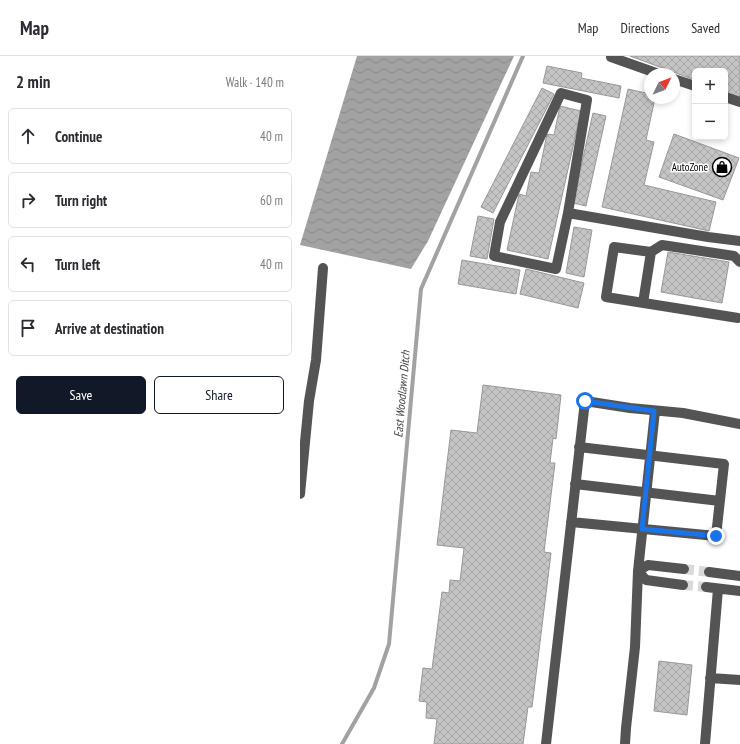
<!DOCTYPE html>
<meta charset="utf-8">
<style>
:root{--surface:#fff;--page:#f7f7f7;--text:#2b2b33;--muted:#7c7c81;--line:#e1e1e2;--accent:#111827}
body{margin:0;font-family:"PT Sans Narrow",sans-serif;background:var(--page);color:var(--text)}
.controls{position:absolute;right:12px;top:12px;display:grid;overflow:hidden;border-radius:6px;box-shadow:0 2px 6px #0003}
.controls button{width:36px;height:36px;display:grid;place-items:center;padding:0;border:0;border-bottom:1px solid var(--line);background:var(--surface);color:var(--text);font:20px sans-serif}
.compass{position:absolute;left:344px;top:12px;width:36px;height:36px;border-radius:50%;background:var(--surface);box-shadow:0 2px 6px #0003;rotate:47deg}
.stop{position:absolute;width:12px;height:12px;margin:-9px;border:3px solid #1a73e8;border-radius:50%;background:#fff}
.stop.end{background:#1a73e8;border-color:#fff;box-shadow:0 1px 4px #0008}
.list{margin:0;padding:0;list-style:none}
h2{display:flex;justify-content:space-between;align-items:center;height:52px;margin:0;padding:0 16px;font-size:17px}
h2 small{font-size:13px;font-weight:400;color:var(--muted)}
.list li{display:grid;grid-template-columns:26px 1fr auto;gap:12px;align-items:center;box-sizing:border-box;height:56px;margin:0 8px 8px;padding:0 8px;border:1px solid var(--line);border-radius:6px}
.list b{display:block;font-size:15px;white-space:nowrap}
.list em{font-size:13px;font-style:normal;color:var(--muted)}
.actions{display:flex;gap:8px;padding:12px 16px}
.actions a{flex:1;padding:9px 0;border:1px solid var(--accent);border-radius:6px;text-align:center;font-size:14px;color:var(--accent)}
.actions .main{background:var(--accent);color:#fff}
.icon{flex:none;width:22px;height:22px;fill:none;stroke:currentColor;stroke-width:2;stroke-linecap:round;stroke-linejoin:round}
.map{position:relative;flex:none;width:440px;height:688px;overflow:hidden}
header{display:flex;align-items:center;gap:24px;box-sizing:border-box;height:56px;padding:0 20px;background:var(--surface);border-bottom:1px solid var(--line)}
header strong{font-size:19px}
nav{display:flex;gap:22px;margin-inline-start:auto;font-size:14px}
main{display:flex}
aside{flex:1;background:var(--surface)}
.map>svg:first-child{display:block}
</style>
<header>
<strong>Map</strong>
<nav><a>Map</a><a>Directions</a><a>Saved</a></nav>
</header>
<main>
<aside>
<h2>2 min<small>Walk · 140 m</small></h2>
<ul class="list">
<li><svg class="icon" aria-label="ahead" viewBox="0 0 24 24"><path d="M12 20V5M6 11l6-6 6 6"/></svg><div><b>Continue</b></div><em>40 m</em></li>
<li><svg class="icon" aria-label="right" viewBox="0 0 24 24"><path d="M7 20v-9h11M14 6l5 5-5 5"/></svg><div><b>Turn right</b></div><em>60 m</em></li>
<li><svg class="icon" aria-label="left" viewBox="0 0 24 24"><path d="M17 20v-9H6M10 6l-5 5 5 5"/></svg><div><b>Turn left</b></div><em>40 m</em></li>
<li><svg class="icon" aria-label="arrive" viewBox="0 0 24 24"><path d="M6 21V4h12l-3 4 3 4H6"/></svg><div><b>Arrive at destination</b></div></li>
</ul>
<div class="actions"><a class="main">Save</a><a>Share</a></div>
</aside>
<div class="map">
<svg width="440" height="688" viewBox="0 0 440 688">
<defs>
<pattern id="water-waves" width="16" height="10" patternUnits="userSpaceOnUse"><rect width="16" height="10" fill="#a2a2a2"/><path d="M0 5q4-4 8 0t8 0" fill="none" stroke="#8a8a8a"/></pattern>
<pattern id="building-cross-hatch" width="8" height="8" patternUnits="userSpaceOnUse"><rect width="8" height="8" fill="#c4c4c4"/><path d="M0 0l8 8M0 8l8-8" fill="none" stroke="#a7a7a7"/></pattern>
</defs>
<rect width="100%" height="100%" fill="#fff"/>
<!-- water -->
<path fill="url(#water-waves)" d="M57,0H214L128,185L111,213L0,189Z"/>
<g fill="none" stroke-linecap="round" stroke-linejoin="round">
<!-- stream -->
<path stroke="#a2a2a2" stroke-width="4" d="M42,688L74,632L89,588L121,233L223,0"/>
</g>
<!-- building -->
<path fill="url(#building-cross-hatch)" stroke="#989898" d="M330,0H440V41L425,36V15H395V24Z
M247,10L282,17L281,22L321,30L319,42L243,27Z
M242,32L254,38L193,157L181,151Z
M328,33L350,38V42H355L346,84L354,86L344,129L416,146L409,175L302,151Z
M260,50L281,55L248,203L207,194L219,138L226,140L231,116L239,117L247,78L254,79Z
M293,57L306,60L286,150L273,147Z
M374,78L439,102L423,144L359,121Z
M178,160L194,163L187,203L170,200Z
M274,171L292,174L284,221L266,217Z
M368,196L429,206L422,247L361,236Z
M162,204L220,214L216,238L158,228Z
M226,213L284,227L278,252L220,238Z
M183,329L261,339L256,383L253,382L250,407H255L244,496L251,497L232,651H228L223,688H134L137,663L126,662L127,646L119,645L123,612L132,613L142,536L149,537L150,524L160,525L164,492L137,489L151,374L177,377Z
M359,605L392,609L387,659L354,655Z"/>
<g fill="none" stroke-linecap="round" stroke-linejoin="round">
<!-- minor-tunnel -->
<path stroke="#d9d9d9" stroke-width="10" stroke-dasharray="10 5" stroke-linecap="butt" d="M384,513L409,516
M383,529L406,531"/>
<!-- minor -->
<path stroke="#545454" stroke-width="10" d="M311,0V1L359,18
M374,23L395,30
M261,37L287,44L268,157L256,213L194,200L200,166Z
M425,41L440,46
M268,157L408,181L440,185
M343,247L351,196
M438,262L306,241L314,191L351,196L362,189L434,200L440,206
M275,428L420,445
M0,438L9,345L16,304L23,212
M271,466L416,480L424,408L279,391
M409,516L440,520
M383,529L346,524L338,515L348,509L384,513
M406,531L440,535
M410,622L440,624
M246,688L285,345L330,352L383,357L440,368
M325,688L326,672L335,591L338,515L355,355
M405,688L418,533"/>
</g>
<g fill="none" stroke-linecap="round" stroke-linejoin="round">
<!-- route -->
<path stroke="#1a73e8" stroke-width="5" d="M285,345L354,355L342,473L416,480"/>
</g>
<!-- icons -->
<defs>
<g id="shop-ring" transform="scale(1)"><circle r="9.5" fill="#fff" stroke="#000" stroke-width="1.5"/><path d="M-5-2.5h2.3a2.7 3.5 0 0 1 5.4 0H5L5.5 6h-11ZM-1.5-2.5h3a1.5 2.3 0 0 0-3 0Z" fill="#000"/></g>
</defs>
<g fill-rule="evenodd">
<use href="#shop-ring" x="422" y="111"/>
</g>
<g text-anchor="middle" stroke-width="3" stroke-linejoin="round" paint-order="stroke">
<!-- poi labels -->
<g font-size="11" fill="#000" stroke="#fff" text-anchor="end">
<text x="408" y="115">AutoZone</text>
</g>
<!-- water labels -->
<g font-size="12" font-style="italic" fill="#434343" stroke="#fff">
<text transform="translate(102 338) rotate(-85)" y="4">East Woodlawn Ditch</text>
</g>
</g>
</svg>
<div class="controls">
<button>+</button>
<button>−</button>
</div>
<svg class="compass" viewBox="-18 -18 36 36"><path d="M0-13l5 13h-10z" fill="#e53935"/><path d="M0 13l5-13h-10z" fill="#7c7c81"/></svg>
<div class="stop" style="left:285px;top:345px"></div>
<div class="stop end" style="left:416px;top:480px"></div>
</div>
</main>
